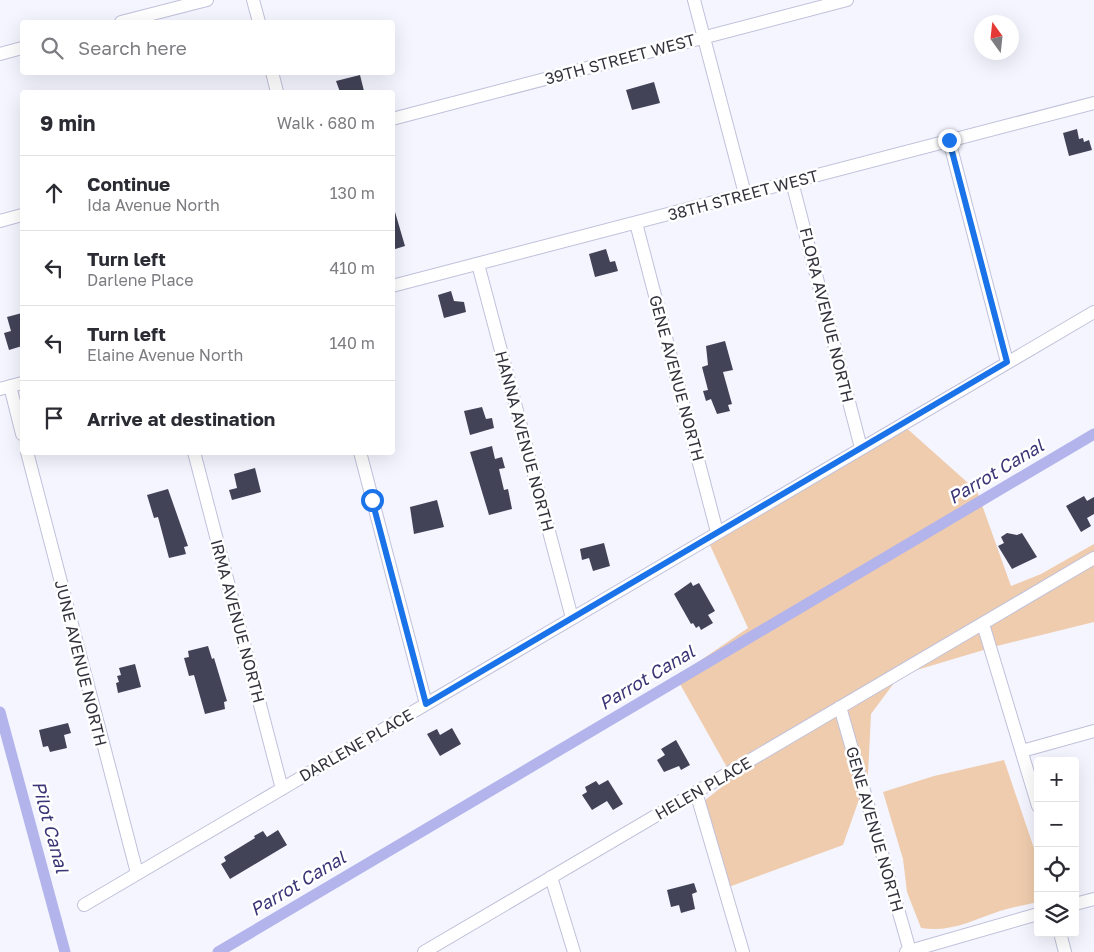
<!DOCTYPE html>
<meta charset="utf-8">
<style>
:root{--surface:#fff;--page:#f7f7f7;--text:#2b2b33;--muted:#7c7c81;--line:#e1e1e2}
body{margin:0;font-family:"Golos Text",sans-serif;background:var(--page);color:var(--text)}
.controls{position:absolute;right:15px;bottom:15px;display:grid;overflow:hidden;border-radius:5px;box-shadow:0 5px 20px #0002}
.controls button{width:45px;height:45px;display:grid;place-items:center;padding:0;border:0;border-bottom:1px solid var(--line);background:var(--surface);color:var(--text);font:25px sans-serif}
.compass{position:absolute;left:974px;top:15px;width:45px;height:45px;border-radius:50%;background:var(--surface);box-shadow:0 5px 20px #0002;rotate:345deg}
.stop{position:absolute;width:15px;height:15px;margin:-11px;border:4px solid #1a73e8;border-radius:50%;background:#fff}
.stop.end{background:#1a73e8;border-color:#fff;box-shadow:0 1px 5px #0008}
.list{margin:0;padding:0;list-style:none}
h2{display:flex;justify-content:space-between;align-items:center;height:65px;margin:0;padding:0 20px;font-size:21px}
h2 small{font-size:16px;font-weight:400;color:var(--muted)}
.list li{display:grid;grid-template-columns:32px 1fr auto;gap:15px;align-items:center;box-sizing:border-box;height:75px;padding:0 20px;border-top:1px solid var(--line)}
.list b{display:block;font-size:19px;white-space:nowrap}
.list p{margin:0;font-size:16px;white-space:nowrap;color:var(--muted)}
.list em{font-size:16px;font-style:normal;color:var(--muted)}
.icon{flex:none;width:28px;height:28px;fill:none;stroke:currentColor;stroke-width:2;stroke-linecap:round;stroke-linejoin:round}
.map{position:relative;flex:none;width:1094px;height:952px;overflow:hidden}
.search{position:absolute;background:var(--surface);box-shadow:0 5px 20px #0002;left:20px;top:20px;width:375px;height:55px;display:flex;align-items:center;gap:12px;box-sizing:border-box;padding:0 18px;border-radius:5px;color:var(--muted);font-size:19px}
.panel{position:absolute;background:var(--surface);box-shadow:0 5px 20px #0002;left:20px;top:90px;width:375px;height:365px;border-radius:5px}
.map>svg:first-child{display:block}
</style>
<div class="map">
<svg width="1094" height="952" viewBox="0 0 1094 952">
<rect width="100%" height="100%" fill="#f4f5ff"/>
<!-- green -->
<path fill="#efccae" d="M902,424L977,491L1011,586L1041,574L1094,544V622L997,646L900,675L871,714L868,774L843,845L726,888L694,809L733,778L676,677L748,628L710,545Z
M1004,760L1038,860V902C1025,905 1012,907 1000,911C973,920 950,933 921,928L907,892L903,859L883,792L934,776Z"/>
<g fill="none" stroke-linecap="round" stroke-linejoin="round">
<!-- canal -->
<path stroke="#b2b4eb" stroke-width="11" d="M0,712L65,952
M218,952L1094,434"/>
</g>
<!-- building -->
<path fill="#424357" d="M360,75L364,91L340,92L336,81Z
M654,82L660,103L632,110L626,90Z
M1077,129L1079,139L1083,138L1084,142L1089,140L1092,150L1069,156L1063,133Z
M392,212H395L405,246L392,250Z
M606,249L610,262L615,261L618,271L595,277L589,254Z
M451,291L454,301L464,302L466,312L444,318L438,295Z
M22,313V346L9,350L4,333L11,331L7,317Z
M725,341L733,370L723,372L732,404L728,405L730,411L717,414L711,399L706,401L703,391L708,390L702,367L708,365L706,346Z
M482,407L486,419L492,418L494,428L470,435L464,411Z
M492,446L495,459L502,457L505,468L499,469L504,490L508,489L512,509L489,515L470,452Z
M255,468L261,492L232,500L229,490L237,488L234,474Z
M168,489L188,546L184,547L186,554L169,558L158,517L154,518L147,495Z
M1084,496L1087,501L1094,497V514L1087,518L1091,526L1081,532L1066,506Z
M437,500L444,527L414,534L410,507Z
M1007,533L1017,535L1022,533L1037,557L1012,569L998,546L1004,543L1001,537Z
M604,543L610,566L593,571L589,558L582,560L580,549Z
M691,582L693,586L699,583L715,611L708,615L713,623L701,630L699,626L696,628L693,623L691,624L674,594Z
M208,646L212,659L214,658L227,701L224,702L225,709L205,714L194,675L189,676L184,658L189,657L188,651Z
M135,664L141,687L118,693L116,683L119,682L117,676L121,675L119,668Z
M68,723L71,733L64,735L67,748L50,752L48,746L43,747L39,730Z
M452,728L461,744L440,756L427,734L437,729L440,735Z
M676,740L690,765L681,770L679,766L664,772L657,760L665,755L661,749Z
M608,780L623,804L613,810L607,801L592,810L582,795L587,792L585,787L596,781L599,785Z
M278,830L287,845L230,879L221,864L226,861L224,857L255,838L254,836L263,831L267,837Z
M694,883L697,892L692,894L695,909L681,913L679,905L671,907L667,890Z"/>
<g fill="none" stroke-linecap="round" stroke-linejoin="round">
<!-- minor casing -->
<g stroke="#c0c1da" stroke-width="14">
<path id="minor" d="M253,0L259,22
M694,0L745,194
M121,22L207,0
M0,54L22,48
M272,72L277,92
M392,119L847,0
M949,140L1007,362
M792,182L861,448
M0,221L22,215
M636,223L717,532
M478,264L572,618
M392,286L1094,103
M10,386L22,434
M0,389L22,383
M27,452L137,873
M194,452L282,789
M360,452L426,704
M983,624L1038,806
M840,707L910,951
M1022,751L1094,731
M696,792L743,952
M551,877L574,952
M1075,904L1094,899
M84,905L1094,312
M1060,933L1065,952
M424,952L1094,558
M906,952L1038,914"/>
</g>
<!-- minor -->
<use href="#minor" stroke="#fff" stroke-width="12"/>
</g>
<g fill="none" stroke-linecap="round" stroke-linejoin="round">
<!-- route -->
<path stroke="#1a73e8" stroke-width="6" d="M372,500L426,704L1007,362L949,140"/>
</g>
<g text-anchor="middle" stroke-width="5" stroke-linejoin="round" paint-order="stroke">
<!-- street labels -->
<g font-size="16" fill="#33333d" stroke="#fff">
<text transform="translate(620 59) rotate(-15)" y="6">39TH STREET WEST</text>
<text transform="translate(743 195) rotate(-15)" y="6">38TH STREET WEST</text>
<text transform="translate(827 315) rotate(76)" y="6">FLORA AVENUE NORTH</text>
<text transform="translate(677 378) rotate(75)" y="6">GENE AVENUE NORTH</text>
<text transform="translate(525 441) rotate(75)" y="6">HANNA AVENUE NORTH</text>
<text transform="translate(238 621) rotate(75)" y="6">IRMA AVENUE NORTH</text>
<text transform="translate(81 663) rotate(76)" y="6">JUNE AVENUE NORTH</text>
<text transform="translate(356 745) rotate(-30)" y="6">DARLENE PLACE</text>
<text transform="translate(703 788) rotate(-30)" y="6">HELEN PLACE</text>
<text transform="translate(875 829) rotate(74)" y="6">GENE AVENUE NORTH</text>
</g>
<!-- water labels -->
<g font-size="18" font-style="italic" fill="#383475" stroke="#fff">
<text transform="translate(996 472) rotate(-31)" y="6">Parrot Canal</text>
<text transform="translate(647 678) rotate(-31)" y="6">Parrot Canal</text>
<text transform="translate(50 827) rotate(75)" y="6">Pilot Canal</text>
<text transform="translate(298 884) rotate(-31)" y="6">Parrot Canal</text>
</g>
</g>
</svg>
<div class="controls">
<button>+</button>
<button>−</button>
<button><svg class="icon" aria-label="locate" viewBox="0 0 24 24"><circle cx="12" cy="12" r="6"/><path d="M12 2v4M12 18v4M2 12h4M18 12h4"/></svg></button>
<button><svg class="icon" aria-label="layers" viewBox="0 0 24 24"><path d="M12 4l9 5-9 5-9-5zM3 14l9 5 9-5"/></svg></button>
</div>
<svg class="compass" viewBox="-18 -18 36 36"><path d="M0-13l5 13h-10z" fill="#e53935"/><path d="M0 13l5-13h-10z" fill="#7c7c81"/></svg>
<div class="stop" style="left:372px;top:500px"></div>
<div class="stop end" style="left:949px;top:140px"></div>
<div class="search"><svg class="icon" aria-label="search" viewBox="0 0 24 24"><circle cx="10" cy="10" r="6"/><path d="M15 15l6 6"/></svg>Search here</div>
<section class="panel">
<h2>9 min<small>Walk · 680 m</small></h2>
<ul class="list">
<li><svg class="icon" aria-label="ahead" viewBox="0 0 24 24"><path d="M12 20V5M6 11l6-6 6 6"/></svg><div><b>Continue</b><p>Ida Avenue North</p></div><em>130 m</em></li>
<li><svg class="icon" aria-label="left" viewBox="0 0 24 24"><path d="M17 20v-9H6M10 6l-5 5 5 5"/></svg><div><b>Turn left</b><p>Darlene Place</p></div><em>410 m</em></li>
<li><svg class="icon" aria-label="left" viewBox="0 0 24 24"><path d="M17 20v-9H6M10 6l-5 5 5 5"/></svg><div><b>Turn left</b><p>Elaine Avenue North</p></div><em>140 m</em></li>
<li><svg class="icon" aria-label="arrive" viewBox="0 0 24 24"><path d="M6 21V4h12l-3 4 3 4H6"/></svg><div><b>Arrive at destination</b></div></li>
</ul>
</section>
</div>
